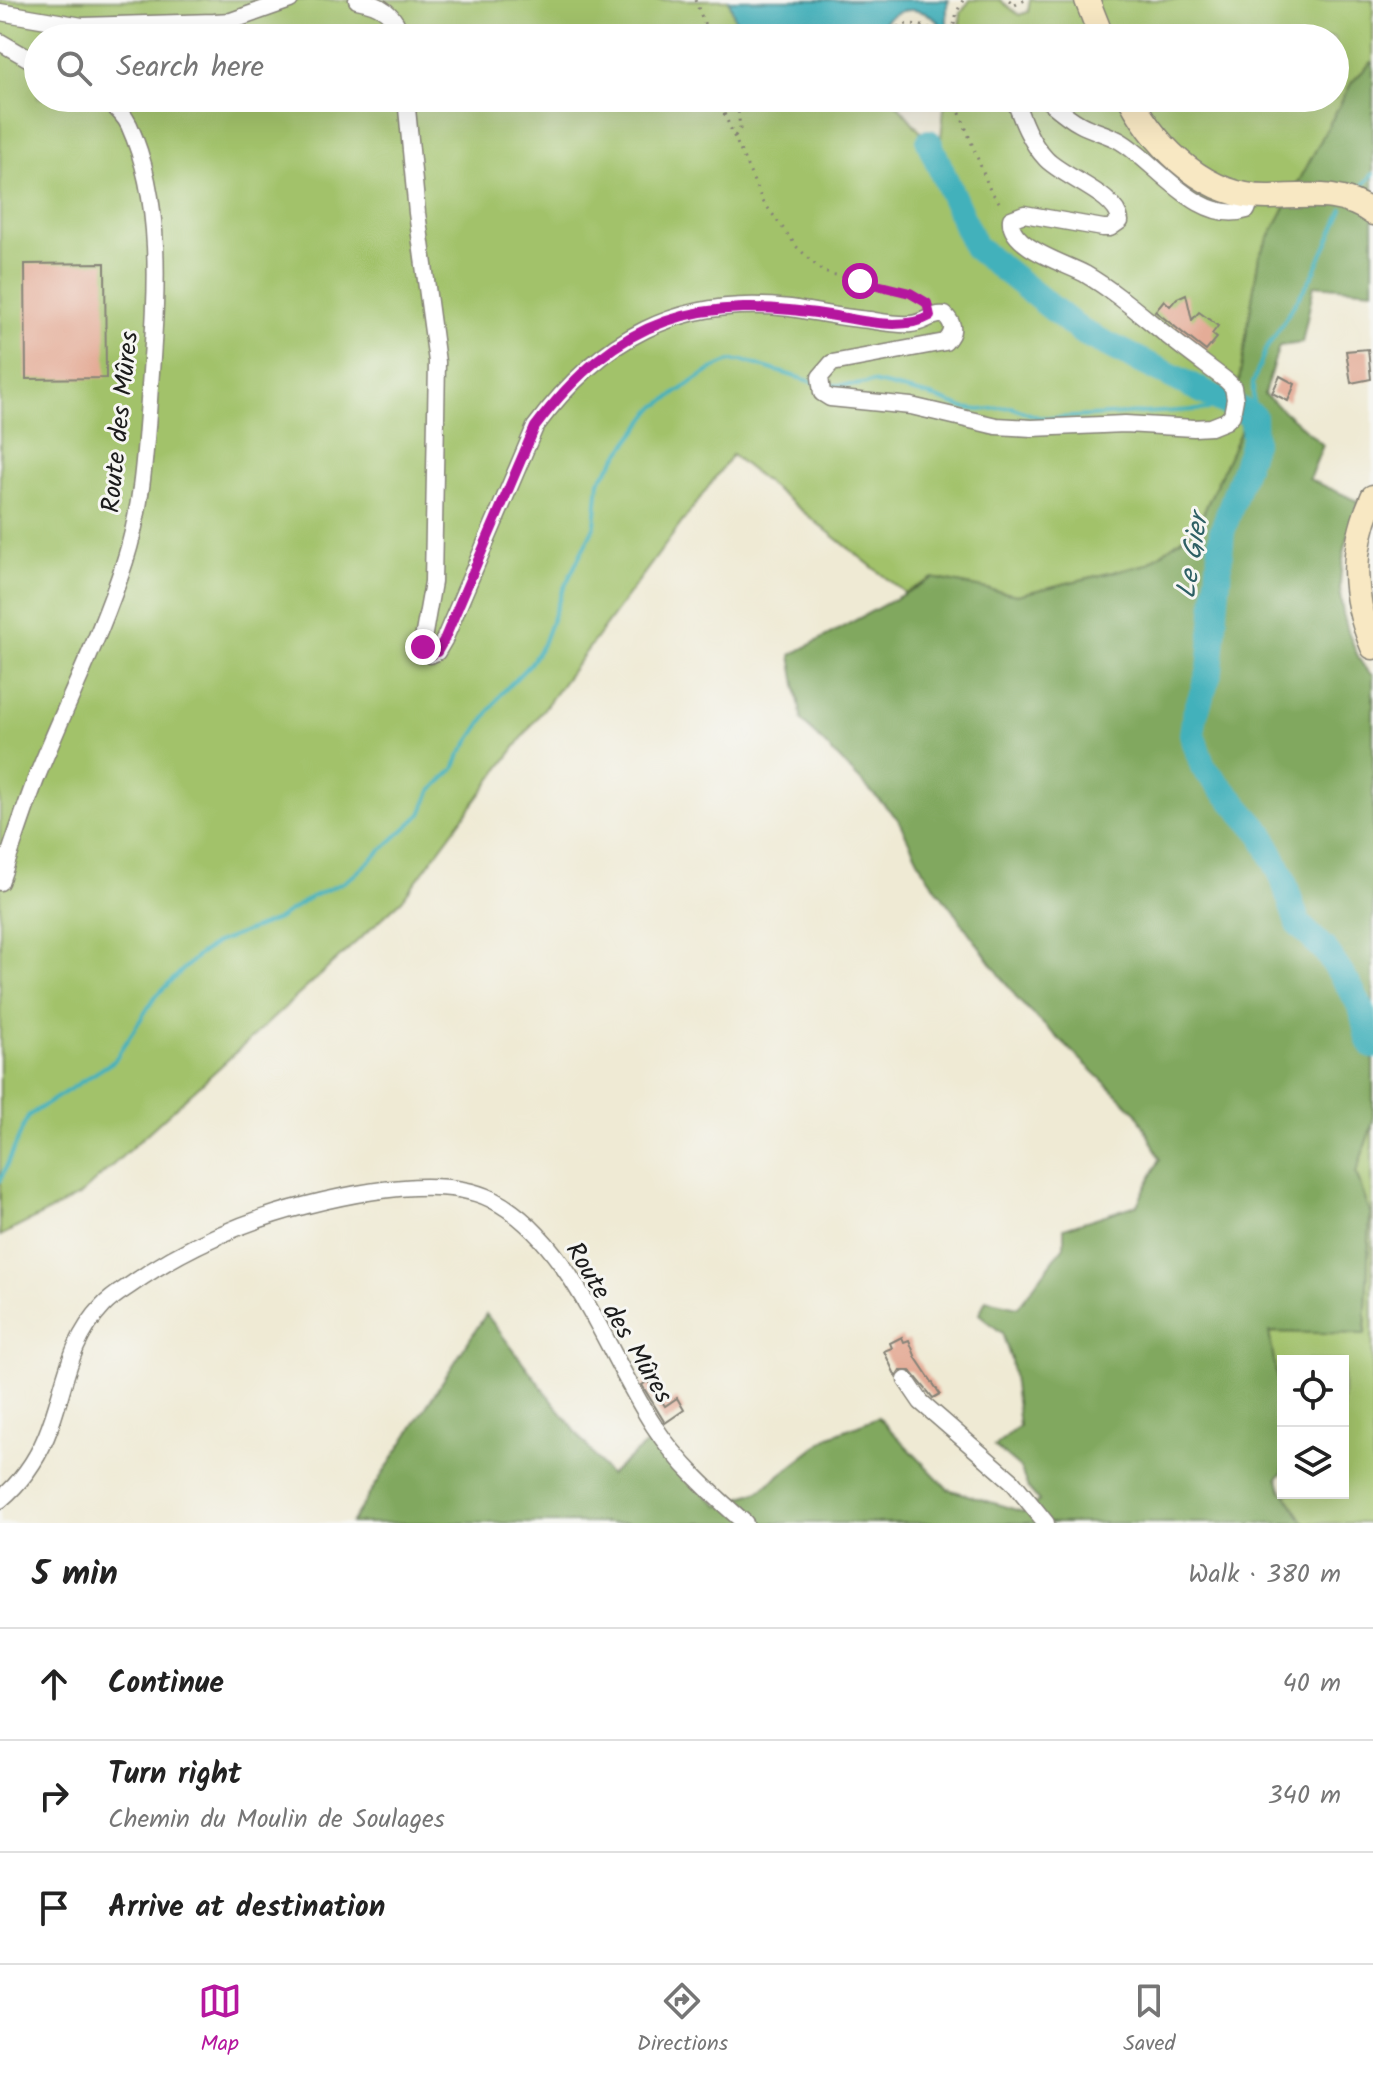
<!DOCTYPE html>
<meta charset="utf-8">
<style>
:root{--surface:#fff;--page:#f2f2f2;--text:#222;--muted:#767676;--line:#e0e0e0;--accent:#b5179e}
body{margin:0;font-family:Kalam,sans-serif;background:var(--page);color:var(--text)}
.controls{position:absolute;right:24px;bottom:24px;display:grid;overflow:hidden;border-radius:0px;box-shadow:0 8px 32px #0002}
.controls button{width:72px;height:72px;display:grid;place-items:center;padding:0;border:0;border-bottom:2px solid var(--line);background:var(--surface);color:var(--text);font:40px sans-serif}
.stop{position:absolute;width:24px;height:24px;margin:-18px;border:6px solid #b5179e;border-radius:50%;background:#fff}
.stop.end{background:#b5179e;border-color:#fff;box-shadow:0 2px 8px #0008}
.list{margin:0;padding:0;list-style:none}
h2{display:flex;justify-content:space-between;align-items:center;height:104px;margin:0;padding:0 32px;font-size:34px}
h2 small{font-size:26px;font-weight:400;color:var(--muted)}
.list li{display:grid;grid-template-columns:52px 1fr auto;gap:24px;align-items:center;box-sizing:border-box;height:112px;padding:0 32px;border-top:2px solid var(--line)}
.list b{display:block;font-size:30px;white-space:nowrap}
.list p{margin:0;font-size:26px;white-space:nowrap;color:var(--muted)}
.list em{font-size:26px;font-style:normal;color:var(--muted)}
.icon{flex:none;width:44px;height:44px;fill:none;stroke:currentColor;stroke-width:2;stroke-linecap:round;stroke-linejoin:round}
.map{position:relative;flex:none;width:1373px;height:1523px;overflow:hidden}
.search{position:absolute;background:var(--surface);box-shadow:0 8px 32px #0002;left:24px;right:24px;top:24px;height:88px;display:flex;align-items:center;gap:20px;box-sizing:border-box;padding:0 28px;border-radius:44px;color:var(--muted);font-size:30px}
.sheet{height:440px;background:var(--surface)}
nav{display:flex;justify-content:space-around;align-items:center;box-sizing:border-box;height:112px;border-top:2px solid var(--line);background:var(--surface);font-size:22px;color:var(--muted)}
nav a{display:grid;justify-items:center;gap:4px}
nav .on{color:var(--accent)}
.map>svg:first-child{display:block}
</style>
<div class="map">
<svg width="1373" height="1523" viewBox="0 0 1373 1523">
<rect width="100%" height="100%" fill="#f6f6f2"/>
<filter id="ink" filterUnits="userSpaceOnUse"><feTurbulence type="fractalNoise" baseFrequency=".0125" numOctaves="2"/><feDisplacementMap in="SourceGraphic" scale="16" xChannelSelector="R" yChannelSelector="G"/><feConvolveMatrix kernelMatrix="1 2 1 2 8 2 1 2 1" color-interpolation-filters="sRGB"/></filter>
<filter id="wash" filterUnits="userSpaceOnUse"><feTurbulence type="fractalNoise" baseFrequency=".006" numOctaves="4" result="noise"/><feDisplacementMap in="SourceGraphic" scale="32" xChannelSelector="R" yChannelSelector="G"/><feGaussianBlur stdDeviation="1.8" result="paint"/><feColorMatrix in="noise" values="0 0 0 0 0 0 0 0 0 0 0 0 0 0 0 0 0 1.4 0 .05"/><feComposite in="paint" operator="in"/></filter>
<g filter="url(#wash)">
<rect width="100%" height="100%" fill="#efead4"/>
<!-- green -->
<path fill="#a2c26b" stroke="#5f6f44" stroke-width="2" d="M0,0H729L741,38H38V98H795L803,105L811,103L813,98H892L929,142L941,138L945,98H1335V38H958L961,13L970,0H1000L1019,15L1028,12L1030,0H1373V61L1352,82L1259,256L1235,407L1242,428L1197,527L1147,564L1017,595L933,578L905,593L732,455L402,900L79,1196L0,1236Z
M1372,1122L1373,1523H1304L1285,1493H1343V1361H1283V1379L1277,1380L1269,1332L1365,1333L1370,1213L1356,1173Z"/>
<!-- forest -->
<path fill="#81a85f" stroke="#4e623e" stroke-width="2" d="M1373,61V290L1314,285L1302,343L1279,346L1264,394L1323,445L1309,479L1358,501C1343,556 1329,589 1353,644C1358,657 1361,666 1373,675V1122L1356,1173L1370,1213L1365,1334L1269,1332L1277,1379H1283V1472L1277,1478L1283,1493H1285L1304,1523H351L486,1314L609,1475L647,1444L719,1506L759,1491L830,1436L878,1417L948,1489L1023,1512L1039,1501L1028,1488L1020,1468L994,1446L1019,1426L1011,1360L1002,1333L979,1314L986,1300L1018,1307L1064,1246V1228L1137,1205L1160,1159L1137,1113L1020,1002L923,870L898,819L802,721L791,655L933,578L1017,595L1147,564L1197,527L1242,428L1235,407L1259,256L1352,82Z"/>
<!-- water -->
<path fill="#42b1bb" stroke="#2f666c" stroke-width="2" d="M729,0H949L947,6V26L943,28C923,0 886,6 875,38H741Z"/>
<g fill="none" stroke-linecap="round" stroke-linejoin="round">
<!-- stream -->
<path stroke="#42b1bb" stroke-width="4" d="M1356,193L1373,174
M826,385H856L872,382L931,396L964,408L980,410L1011,407L1038,417L1054,418L1212,409L1229,404
M1253,416V383L1265,351L1314,273L1343,209
M0,1181L28,1116L114,1061L155,997L196,957L216,943L276,920L311,897L344,882L354,875L421,814L431,791L454,769L460,755L501,694L530,664L543,644L562,592L595,525L599,481L653,409L712,369L730,361H744L816,383"/>
<!-- river -->
<path stroke="#42b1bb" stroke-width="26" d="M929,142L975,247L1082,332L1253,416L1254,440L1222,532L1210,670L1195,714L1192,734L1203,767L1262,834L1282,876L1298,924L1325,950L1351,989L1362,1010L1368,1038L1373,1046"/>
</g>
<g id="blocks">
<!-- building -->
<path fill="#e4ac97" d="M105,263L106,378L26,379L25,264Z
M1186,294L1192,320L1199,312L1218,326L1212,334L1217,338L1206,351L1155,311L1164,300L1170,306L1177,298Z
M1368,349L1371,379L1351,383L1346,351Z
M1280,376L1295,384L1288,401L1272,393Z
M902,1337L904,1342L909,1340L916,1358L940,1394L933,1398L911,1371H900L896,1377L884,1351L892,1348L890,1343Z
M648,1381L665,1406L677,1398L684,1410L665,1423L642,1385Z"/>
</g>
</g>
<g filter="url(#ink)">
<use href="#blocks" fill-opacity="0" stroke="#868378" stroke-width="2"/>
<g fill="none" stroke-linecap="round" stroke-linejoin="round">
<!-- minor casing -->
<g stroke="#868378" stroke-width="19">
<path id="minor" d="M357,0C380,4 396,13 401,38
M0,12L82,26L214,22L231,21L290,0
M0,42L38,64
M406,98L417,213L437,362L433,582L423,639L425,652L430,655L437,652L444,640L535,427C600,339 679,295 790,308C817,312 842,318 869,320C882,322 898,325 911,324C924,323 932,313 945,315C955,325 954,333 945,342L832,363L820,377L822,393L830,398L911,406L996,426L1032,428L1125,424L1194,428L1211,427L1226,421L1232,415L1235,399L1233,387L1227,381C1206,365 1184,349 1164,333C1138,312 1114,291 1085,274C1065,263 1008,247 1011,219L1024,214L1103,228H1110L1120,221C1118,195 1064,178 1046,159C1030,142 1022,120 1014,98
M1045,98C1056,107 1067,117 1080,124C1093,131 1108,134 1120,141C1156,162 1199,226 1247,210L1252,196
M0,882C12,848 23,813 36,779C65,706 101,636 125,561C142,508 145,454 149,400C155,311 167,209 129,125C124,114 114,106 105,98
M906,1380L921,1402L1012,1481L1046,1523
M0,1500C20,1483 36,1461 46,1437C66,1390 65,1346 103,1306C111,1297 122,1291 132,1284C183,1248 246,1220 307,1205C358,1192 442,1175 491,1199C571,1239 607,1355 654,1426C678,1463 712,1494 745,1523"/>
</g>
<!-- secondary casing -->
<g stroke="#868378" stroke-width="27">
<path id="secondary" d="M1087,0L1102,38
M1130,98C1158,150 1208,199 1271,197C1307,196 1342,190 1373,213
M1373,497C1350,549 1351,595 1373,647"/>
</g>
<!-- path -->
<path stroke="#868378" stroke-width="3" stroke-dasharray="2 6" stroke-linecap="butt" d="M695,0L710,38
M1009,0L1015,5L1025,0
M886,38C899,17 923,23 940,35L953,29L957,12L963,0
M722,98L723,111L762,200L797,247L823,272L910,293L927,305
M954,98L990,190L1002,206
M735,136L740,129L737,98"/>
<!-- minor -->
<use href="#minor" stroke="#fff" stroke-width="16"/>
<!-- secondary -->
<use href="#secondary" stroke="#f8e8c3" stroke-width="24"/>
</g>
</g>
<g fill="none" stroke-linecap="round" stroke-linejoin="round" filter="url(#ink)">
<!-- route -->
<path stroke="#b5179e" stroke-width="10" d="M423,647L425,652L430,655L437,652L444,640L535,427C618,316 701,293 835,316C863,321 904,331 930,316L927,303L910,293L860,281"/>
</g>
<g text-anchor="middle" stroke-width="6" stroke-linejoin="round" paint-order="stroke">
<!-- street labels -->
<g font-size="26" fill="#1c1c1c" stroke="#f6f6f2">
<text transform="translate(119 422) rotate(-84)" y="9">Route des Mûres</text>
<text transform="translate(620 1322) rotate(59)" y="9">Route des Mûres</text>
</g>
<!-- water labels -->
<g font-size="28" font-style="italic" fill="#2d5f64" stroke="#f6f6f2">
<text transform="translate(1191 556) rotate(-81)" y="10">Le Gier</text>
</g>
</g>
</svg>
<div class="controls">
<button><svg class="icon" aria-label="locate" viewBox="0 0 24 24"><circle cx="12" cy="12" r="6"/><path d="M12 2v4M12 18v4M2 12h4M18 12h4"/></svg></button>
<button><svg class="icon" aria-label="layers" viewBox="0 0 24 24"><path d="M12 4l9 5-9 5-9-5zM3 14l9 5 9-5"/></svg></button>
</div>
<div class="stop" style="left:860px;top:281px"></div>
<div class="stop end" style="left:423px;top:647px"></div>
<div class="search"><svg class="icon" aria-label="search" viewBox="0 0 24 24"><circle cx="10" cy="10" r="6"/><path d="M15 15l6 6"/></svg>Search here</div>
</div>
<section class="sheet">
<h2>5 min<small>Walk · 380 m</small></h2>
<ul class="list">
<li><svg class="icon" aria-label="ahead" viewBox="0 0 24 24"><path d="M12 20V5M6 11l6-6 6 6"/></svg><div><b>Continue</b></div><em>40 m</em></li>
<li><svg class="icon" aria-label="right" viewBox="0 0 24 24"><path d="M7 20v-9h11M14 6l5 5-5 5"/></svg><div><b>Turn right</b><p>Chemin du Moulin de Soulages</p></div><em>340 m</em></li>
<li><svg class="icon" aria-label="arrive" viewBox="0 0 24 24"><path d="M6 21V4h12l-3 4 3 4H6"/></svg><div><b>Arrive at destination</b></div></li>
</ul>
</section>
<nav>
<a class="on"><svg class="icon" aria-label="map" viewBox="0 0 24 24"><path d="M3 6l6-2 6 2 6-2v14l-6 2-6-2-6 2zM9 4v14M15 6v14"/></svg>Map</a>
<a><svg class="icon" aria-label="directions" viewBox="0 0 24 24"><path d="M12 3l9 9-9 9-9-9zM9 14v-3h6M13 9l2 2-2 2"/></svg>Directions</a>
<a><svg class="icon" aria-label="saved" viewBox="0 0 24 24"><path d="M7 4h10v16l-5-4-5 4z"/></svg>Saved</a>
</nav>
